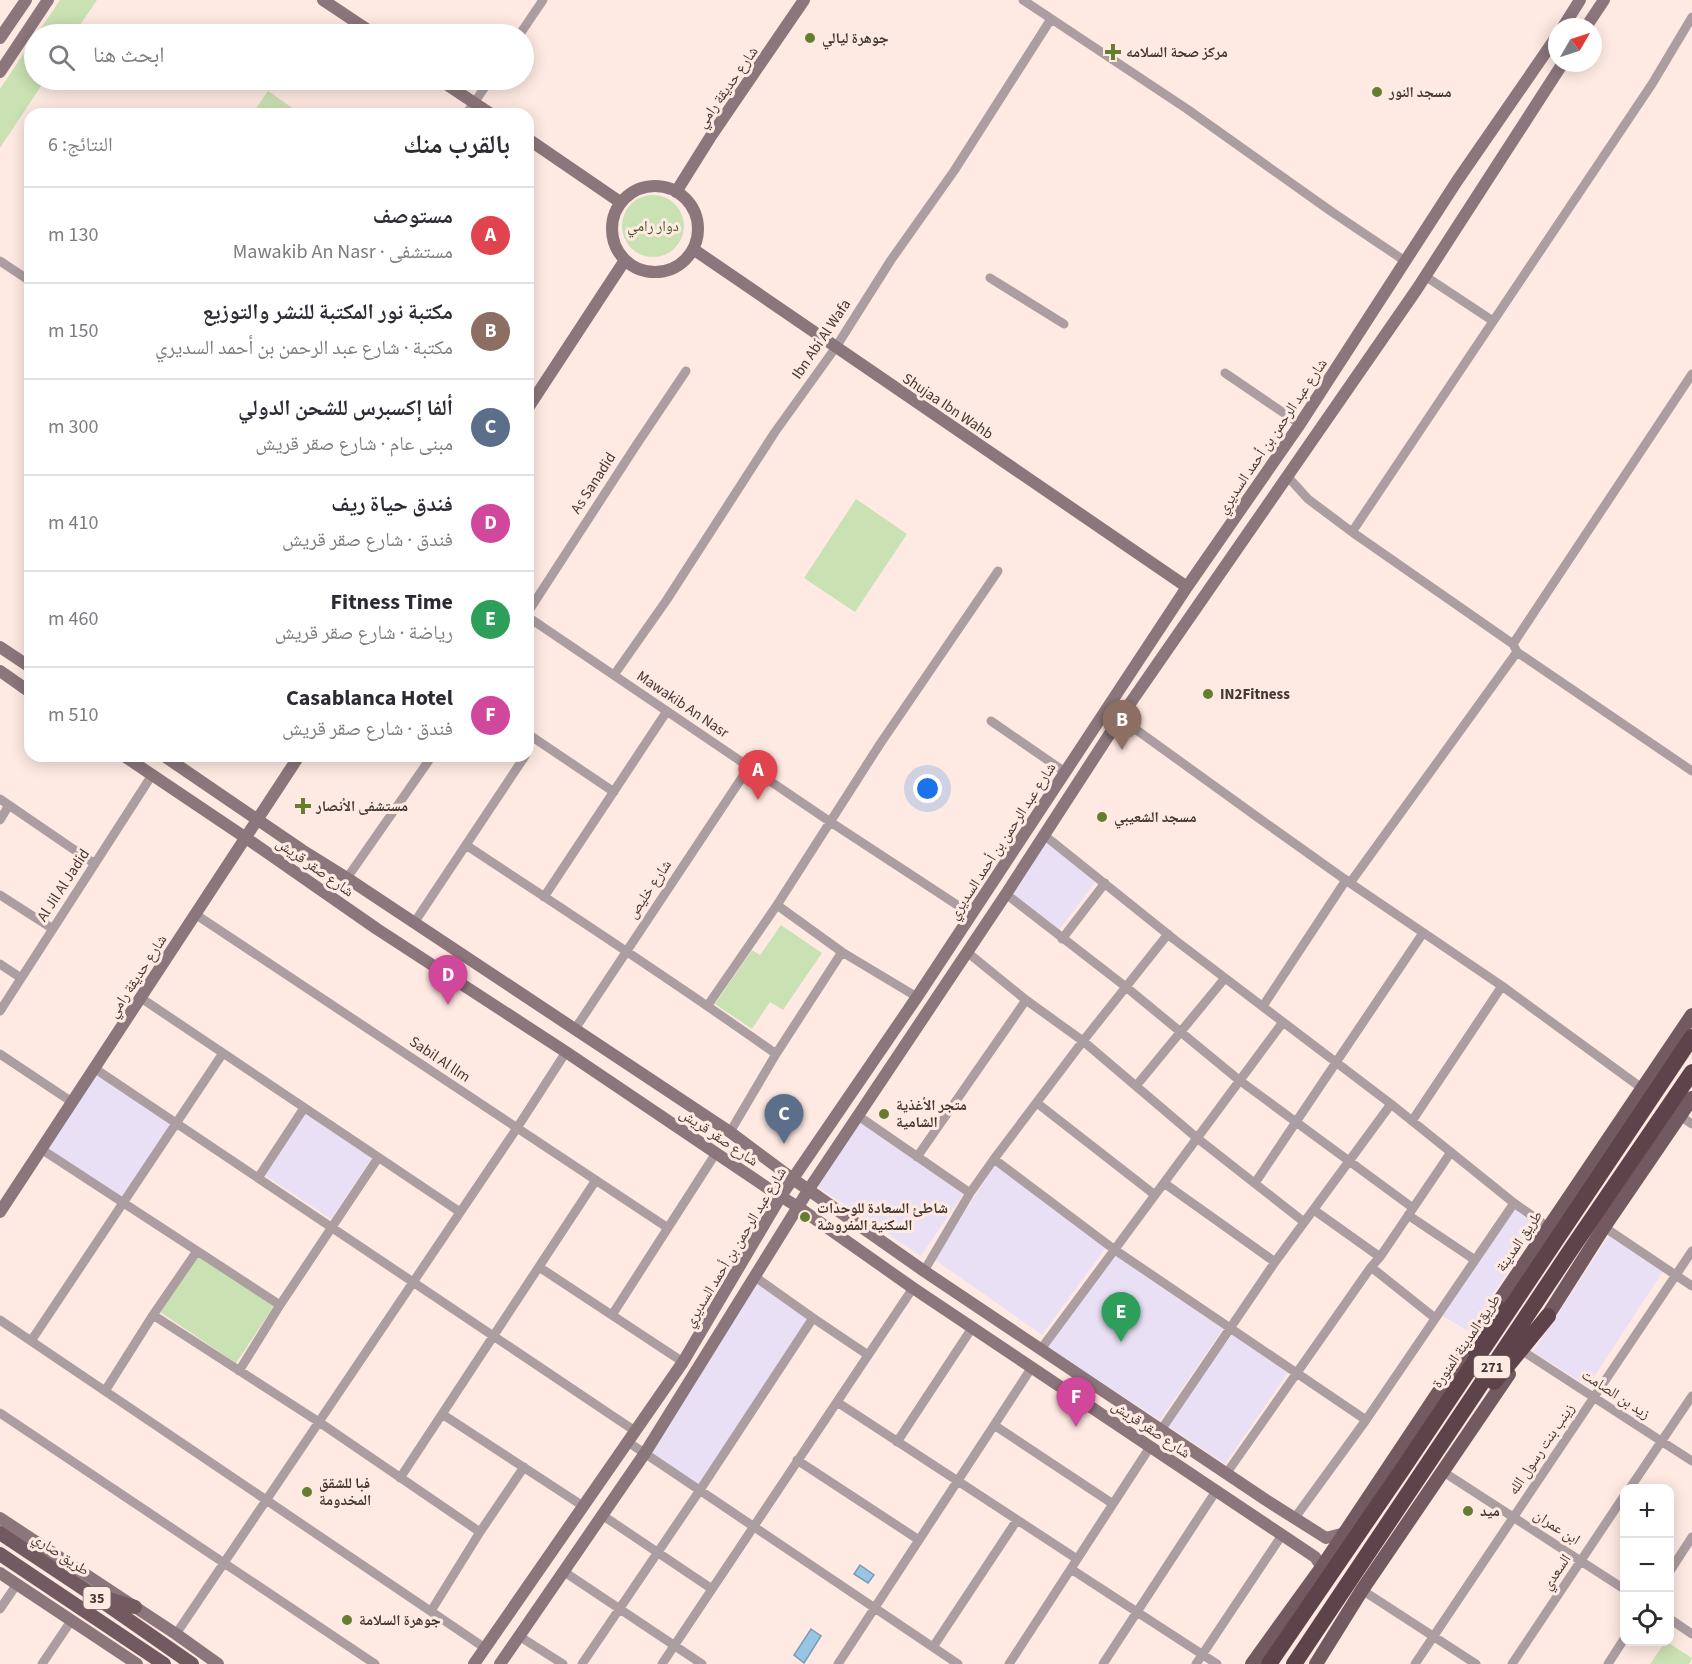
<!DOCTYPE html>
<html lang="ar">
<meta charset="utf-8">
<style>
:root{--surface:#fff;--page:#f2f2f3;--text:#2b2b33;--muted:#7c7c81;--line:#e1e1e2;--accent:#111827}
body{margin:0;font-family:"Source Sans 3","Noto Naskh Arabic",sans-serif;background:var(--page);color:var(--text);direction:rtl}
.controls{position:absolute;right:18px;bottom:18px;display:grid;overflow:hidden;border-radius:12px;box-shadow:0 3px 15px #0003}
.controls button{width:54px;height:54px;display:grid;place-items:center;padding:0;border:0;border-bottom:2px solid var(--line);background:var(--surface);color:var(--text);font:30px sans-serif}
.compass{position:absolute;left:1548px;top:18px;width:54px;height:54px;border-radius:50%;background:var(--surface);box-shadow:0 3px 15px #0003;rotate:51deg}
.you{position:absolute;left:928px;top:789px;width:21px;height:21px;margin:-15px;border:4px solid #fff;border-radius:50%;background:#1a73e8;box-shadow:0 0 0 9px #1a73e833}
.badge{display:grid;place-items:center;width:39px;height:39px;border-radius:50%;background:var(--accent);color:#fff;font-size:20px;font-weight:700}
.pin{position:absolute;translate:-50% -50px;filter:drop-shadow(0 2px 3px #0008)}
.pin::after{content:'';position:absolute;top:32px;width:21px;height:18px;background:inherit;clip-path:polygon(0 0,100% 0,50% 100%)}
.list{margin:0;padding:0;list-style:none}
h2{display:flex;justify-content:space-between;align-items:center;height:78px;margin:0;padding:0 24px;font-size:26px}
h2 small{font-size:20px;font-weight:400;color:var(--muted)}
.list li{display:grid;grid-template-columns:39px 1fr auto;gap:18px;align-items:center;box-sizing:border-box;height:96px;padding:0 24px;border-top:2px solid var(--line)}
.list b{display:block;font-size:22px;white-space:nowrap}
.list p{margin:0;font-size:20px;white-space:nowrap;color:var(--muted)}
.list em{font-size:20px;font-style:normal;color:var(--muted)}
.icon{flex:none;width:33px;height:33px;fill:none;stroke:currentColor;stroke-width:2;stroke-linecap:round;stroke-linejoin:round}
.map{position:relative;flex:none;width:1692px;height:1664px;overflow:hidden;direction:ltr}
.search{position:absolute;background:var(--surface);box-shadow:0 3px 15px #0003;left:24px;top:24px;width:510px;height:66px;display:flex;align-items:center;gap:15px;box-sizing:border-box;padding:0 21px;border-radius:33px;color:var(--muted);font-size:22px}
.panel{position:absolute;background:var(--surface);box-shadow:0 3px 15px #0003;left:24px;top:108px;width:510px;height:654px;border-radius:18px;direction:rtl}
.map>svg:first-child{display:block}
</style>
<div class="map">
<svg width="1692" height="1664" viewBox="0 0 1692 1664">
<rect width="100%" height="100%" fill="#feeae2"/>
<!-- commercial -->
<path fill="#eae0f5" d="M1044,840L1097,880L1059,930L1009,893Z
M96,1073L174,1125L123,1198L45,1149Z
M304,1113L372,1158L331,1219L263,1174Z
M860,1122L963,1194L921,1256L818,1187Z
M995,1165L1107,1246L1042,1335L934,1259Z
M1514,1206L1539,1226L1468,1331L1441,1315Z
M1610,1234L1664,1270L1588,1386L1533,1352Z
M1114,1255L1223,1329L1160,1420L1047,1347Z
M756,1281L810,1319L699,1486L647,1452Z
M1233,1333L1289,1371L1225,1464L1167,1425Z"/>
<!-- green -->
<path fill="#cae1b3" d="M60,0H97L74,34H37Z
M34,38V80H45L0,148V89Z
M268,91L301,114H252Z
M622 226a31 31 0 1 1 62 0a31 31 0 1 1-62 0Z
M856,499L907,534L855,612L804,578Z
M781,925L822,953L783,1010L770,1002L752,1029L715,1004L752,950L760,955Z
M198,1254L275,1305L236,1363L160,1312Z
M1665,1642H1667L1692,1658L1689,1664H1650Z"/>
<!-- water -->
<path fill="#97c5e5" stroke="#7e9aaf" stroke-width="1.5" d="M860,1565L874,1575L868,1583L854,1574Z
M811,1629L821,1636L804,1663L794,1655Z"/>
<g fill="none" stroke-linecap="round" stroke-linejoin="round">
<!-- street -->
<path stroke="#ac9da1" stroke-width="9" d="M1023,0L1187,109L1332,212L1405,261
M520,34L543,0
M466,114L490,80
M0,261L30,281
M1425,276L1493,321
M990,278L1064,324
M1225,373L1300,424
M1288,477L1308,499L1352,532L1513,644L1517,652L1692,771
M1352,532L1652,84L1692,17
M528,612L635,447L686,371
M528,617L829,821L971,914
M1513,644L1692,374
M614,675L666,601L775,432L836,347L891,260L954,171L1051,19
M1120,718L1260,819L1350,883L1502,986L1643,1089
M991,721L1065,772
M528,734L614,792
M0,799L95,864
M0,820L9,805
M1044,835L1175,940L1391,1104L1514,1203L1548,1227
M466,845C570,914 675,982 776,1054
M347,878L432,756
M1350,883L1517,652
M1006,894L1126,987L1239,1080L1413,1208
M0,895L53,929
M544,897L667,711
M777,905L842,952L917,997
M195,914L668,1228
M414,923L525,756
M1062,939L1105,883
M967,952L1026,1000L1083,1041L1197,1138L1304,1222
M0,964L21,978
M141,998L460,1212
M708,1005L777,905L880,744L998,571
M1263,1006L1346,880
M0,1011L152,775
M575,1029L749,767
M0,1054L72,1102
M94,1068L635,1431
M1136,1086L1225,978
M1037,1103L1155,1195
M857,1115L970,1193
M1680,1116L1692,1124
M1412,1121L1502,986
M730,1132L776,1054L842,952
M41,1149L280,1305
M917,1157L1026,1000
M994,1159L1115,1250L1366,1420
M258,1178L304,1108
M1164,1183L1275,1262
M1255,1183L1423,933
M1314,1210L1380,1257
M1408,1215L1475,1260
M1604,1227L1692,1286
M539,1267L683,1362
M1371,1267L1435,1318
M924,1271L970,1193L994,1159L1083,1041L1168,934
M754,1276L813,1318L868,1355
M153,1315L319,1422L480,1532
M612,1315L716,1153
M0,1320L485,1648
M31,1341L223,1053
M1041,1349L1283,1022
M1524,1352L1692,1461
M239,1371L280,1305L378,1158
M105,1391L153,1315L197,1251
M837,1402L1077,1559
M0,1413L375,1664
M442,1414L583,1506
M994,1425L1113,1504
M1161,1430L1275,1262L1391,1104
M628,1442L958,1664
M897,1442L972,1328
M797,1460L919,1540
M1442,1471L1624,1589
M1226,1474L1371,1267L1380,1257L1451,1152
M400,1478L596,1180
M1630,1488L1692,1396
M602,1515L712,1589
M1294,1519L1366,1420L1514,1203
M1071,1569L1217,1664
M563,1571L702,1664
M1670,1571L1692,1537
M1362,1590L1476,1664
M0,1609L17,1584
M431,1611L480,1532L524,1467
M1670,1619L1692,1634
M176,1634L517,1128L566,1052
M519,1636L563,1664
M933,1647L1017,1520
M42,1664L71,1621
M582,1664L700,1490L813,1318
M662,1664L913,1288
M838,1664L1032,1367
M1009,1664L1150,1447
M1103,1664L1216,1491
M1196,1664L1282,1535
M1415,1664L1692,1251
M1512,1664L1624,1496
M1608,1664L1624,1639"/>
<!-- secondary -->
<path stroke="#8b767b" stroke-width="12" d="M323,0L374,34
M1563,27L1580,0
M1586,27L1604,0
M0,38L26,0
M0,72L48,0
M440,80L491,114
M528,139L620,202
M612 229a43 43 0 1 1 86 0a43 43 0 1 1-86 0Z
M676,192L711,136L804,0
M693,249L1187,587
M528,408L625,260
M0,647L30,667
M0,671L30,692
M124,756L246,838L377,929L566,1052L772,1191L798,1207L913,1288L1315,1557L1322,1567
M164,756L302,850L347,878L730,1132L793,1179L924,1271L1266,1500L1326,1538L1345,1533
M0,1212L299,756
M0,1518L176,1634L218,1664
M0,1573L137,1664
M474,1664L683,1362L781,1196L917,997L1187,587L1300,424L1457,181L1557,36
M500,1664L645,1453L809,1189L1006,894L1120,718L1417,289L1563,63"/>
<!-- primary -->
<path stroke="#735a61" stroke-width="14" d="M1491,1313L1692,1015
M1543,1323L1604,1227L1692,1098
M0,1533L90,1593L192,1664
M0,1554L164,1664
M105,1598L135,1607
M1252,1664L1322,1567L1476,1336
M1316,1664L1362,1590L1509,1374"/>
<!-- highway -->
<path stroke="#5f434b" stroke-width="16" d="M1472,1347L1496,1306
M1494,1382L1548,1316
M1269,1664L1402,1470L1692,1037
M1294,1664L1572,1248L1692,1072"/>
</g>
<!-- markers -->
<g fill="#667d30" stroke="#feeae2" stroke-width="2">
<circle cx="810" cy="38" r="6"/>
<path d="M1110 43h6v6h6v6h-6v6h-6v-6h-6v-6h6z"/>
<circle cx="1377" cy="92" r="6"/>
<circle cx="1208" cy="694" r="6"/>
<path d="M300 797h6v6h6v6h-6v6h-6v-6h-6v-6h6z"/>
<circle cx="1102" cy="817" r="6"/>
<circle cx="884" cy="1114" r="6"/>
<circle cx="805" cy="1217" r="6"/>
<circle cx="307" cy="1492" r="6"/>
<circle cx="1468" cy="1511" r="6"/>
<circle cx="347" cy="1620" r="6"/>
</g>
<g text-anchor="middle" stroke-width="6" stroke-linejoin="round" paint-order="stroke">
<!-- shield labels -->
<g fill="#feeae2" stroke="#7b6d67" stroke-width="1.5">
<rect x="1474" y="1356" width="36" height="22" rx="4.5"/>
<rect x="83.5" y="1587" width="27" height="22" rx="4.5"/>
</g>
<g font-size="14" font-weight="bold" fill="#433732">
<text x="1492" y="1372">271</text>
<text x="97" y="1603">35</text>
</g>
<!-- poi labels -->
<g font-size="15" font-weight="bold" fill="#433732" stroke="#feeae2" text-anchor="start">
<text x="822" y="43">جوهرة ليالي</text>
<text x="1126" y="57">مركز صحة السلامه</text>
<text x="1389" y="97">مسجد النور</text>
<text x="1220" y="699">IN2Fitness</text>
<text x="316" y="811">مستشفى الأنصار</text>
<text x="1114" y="822">مسجد الشعيبي</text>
<text x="896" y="1110">متجر الأغذية<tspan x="896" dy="17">الشامية</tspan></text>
<text x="817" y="1213">شاطئ السعادة للوحدات<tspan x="817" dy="17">السكنية المفروشة</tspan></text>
<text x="319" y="1488">فبا للشقق<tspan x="319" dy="17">المخدومة</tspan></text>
<text x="1480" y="1516">ميد</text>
<text x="359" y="1625">جوهرة السلامة</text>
</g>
<!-- street labels -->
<g font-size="15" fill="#433732" stroke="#feeae2">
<text transform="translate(727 87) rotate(-55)" y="5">شارع حديقة رامي</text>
<text transform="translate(821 339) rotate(-56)" y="5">Ibn Abi Al Wafa</text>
<text transform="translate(948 406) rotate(34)" y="5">Shujaa Ibn Wahb</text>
<text transform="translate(1272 436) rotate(-56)" y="5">شارع عبد الرحمن بن أحمد السديري</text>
<text transform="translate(593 483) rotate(-57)" y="5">As Sanadid</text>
<text transform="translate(683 704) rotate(34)" y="5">Mawakib An Nasr</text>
<text transform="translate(1002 841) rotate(-57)" y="5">شارع عبد الرحمن بن أحمد السديري</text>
<text transform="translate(315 867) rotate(35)" y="5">شارع صقر قريش</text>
<text transform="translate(63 885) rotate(-57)" y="5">Al Jil Al Jadid</text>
<text transform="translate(649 889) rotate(-56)" y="5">شارع خليص</text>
<text transform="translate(137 976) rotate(-57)" y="5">شارع حديقة رامي</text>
<text transform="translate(440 1059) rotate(34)" y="5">Sabil Al llm</text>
<text transform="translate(719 1137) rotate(34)" y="5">شارع صقر قريش</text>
<text transform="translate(1519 1241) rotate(-56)" y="5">طريق المدينة</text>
<text transform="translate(735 1247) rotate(-59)" y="5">شارع عبد الرحمن بن أحمد السديري</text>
<text transform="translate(1466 1341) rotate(-56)" y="5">طريق المدينة المنورة</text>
<text transform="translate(1616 1394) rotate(33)" y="5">زيد بن الصامت</text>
<text transform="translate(1151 1429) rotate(34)" y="5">شارع صقر قريش</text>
<text transform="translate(1541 1449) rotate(-56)" y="5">زينب بنت رسول الله</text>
<text transform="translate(1557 1527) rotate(33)" y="5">ابن عمران</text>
<text transform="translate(61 1554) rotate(34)" y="5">طريق صاري</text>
<text transform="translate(1556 1572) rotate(-56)" y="5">السعدي</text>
</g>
<!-- park labels -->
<g font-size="15" fill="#435f20" stroke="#feeae2">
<text x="653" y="231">دوار رامي</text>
</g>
</g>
</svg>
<div class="controls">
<button>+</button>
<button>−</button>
<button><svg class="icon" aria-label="locate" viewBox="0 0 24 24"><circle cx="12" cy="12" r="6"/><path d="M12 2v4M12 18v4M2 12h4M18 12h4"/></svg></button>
</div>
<svg class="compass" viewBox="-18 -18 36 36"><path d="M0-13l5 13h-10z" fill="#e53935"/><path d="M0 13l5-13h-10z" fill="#7c7c81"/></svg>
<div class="you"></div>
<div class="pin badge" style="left:758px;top:800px;background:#e0444e">A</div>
<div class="pin badge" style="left:1122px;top:750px;background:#8d6e63">B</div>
<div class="pin badge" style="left:784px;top:1144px;background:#5c6f8a">C</div>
<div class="pin badge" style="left:448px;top:1005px;background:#d1479c">D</div>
<div class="pin badge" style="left:1121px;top:1342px;background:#2e9e5b">E</div>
<div class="pin badge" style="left:1076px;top:1427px;background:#d1479c">F</div>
<div class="search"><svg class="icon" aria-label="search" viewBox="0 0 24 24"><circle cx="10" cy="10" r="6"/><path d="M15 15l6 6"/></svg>ابحث هنا</div>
<section class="panel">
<h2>بالقرب منك<small>النتائج: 6</small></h2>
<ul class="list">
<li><span class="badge" style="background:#e0444e">A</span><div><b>مستوصف</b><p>مستشفى · Mawakib An Nasr</p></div><em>130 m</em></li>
<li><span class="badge" style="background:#8d6e63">B</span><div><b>مكتبة نور المكتبة للنشر والتوزيع</b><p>مكتبة · شارع عبد الرحمن بن أحمد السديري</p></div><em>150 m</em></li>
<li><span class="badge" style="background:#5c6f8a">C</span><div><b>ألفا إكسبرس للشحن الدولي</b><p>مبنى عام · شارع صقر قريش</p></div><em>300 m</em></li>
<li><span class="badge" style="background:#d1479c">D</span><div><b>فندق حياة ريف</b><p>فندق · شارع صقر قريش</p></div><em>410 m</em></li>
<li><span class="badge" style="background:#2e9e5b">E</span><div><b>Fitness Time</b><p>رياضة · شارع صقر قريش</p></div><em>460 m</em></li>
<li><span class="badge" style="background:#d1479c">F</span><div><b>Casablanca Hotel</b><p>فندق · شارع صقر قريش</p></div><em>510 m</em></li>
</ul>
</section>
</div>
